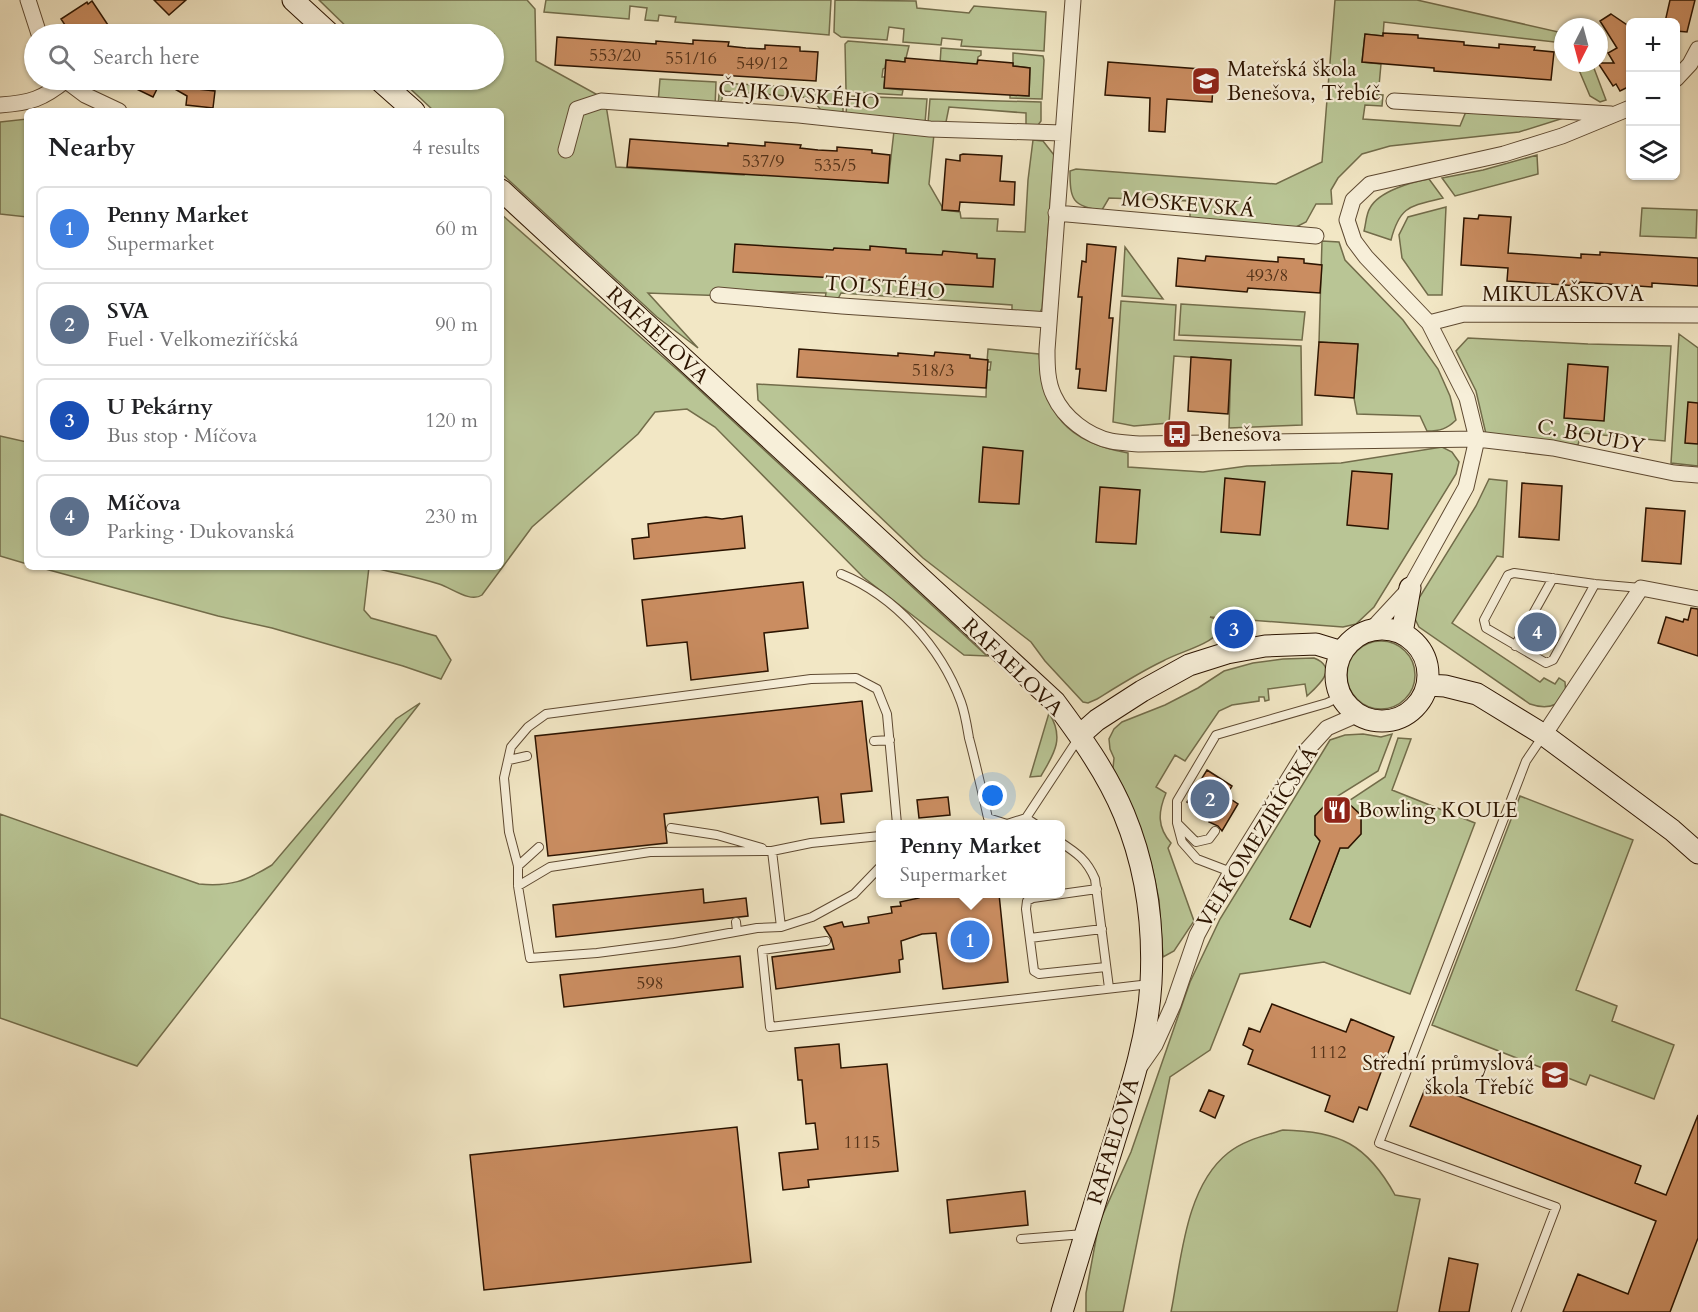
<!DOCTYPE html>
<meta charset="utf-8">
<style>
:root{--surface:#fff;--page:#f2f2f2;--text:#202124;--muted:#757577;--line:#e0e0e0;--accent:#8f2418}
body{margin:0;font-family:Cardo,serif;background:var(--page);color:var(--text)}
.controls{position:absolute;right:18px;top:18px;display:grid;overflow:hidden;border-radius:9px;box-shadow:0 2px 4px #0004}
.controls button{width:54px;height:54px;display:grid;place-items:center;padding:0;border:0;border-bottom:2px solid var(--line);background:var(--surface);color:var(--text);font:30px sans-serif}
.compass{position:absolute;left:1554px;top:18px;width:54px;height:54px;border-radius:50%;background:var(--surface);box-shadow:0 2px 4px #0004;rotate:186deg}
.you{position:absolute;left:993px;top:796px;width:21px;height:21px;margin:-15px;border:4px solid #fff;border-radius:50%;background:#1a73e8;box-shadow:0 0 0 9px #1a73e833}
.badge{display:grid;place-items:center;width:39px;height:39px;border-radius:50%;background:var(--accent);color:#fff;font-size:20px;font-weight:700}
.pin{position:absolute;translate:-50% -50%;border:3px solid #fff;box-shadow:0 2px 6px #0006}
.popup{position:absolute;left:876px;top:820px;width:189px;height:78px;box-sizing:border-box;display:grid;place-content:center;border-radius:9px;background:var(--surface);filter:drop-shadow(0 2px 4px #0005);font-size:20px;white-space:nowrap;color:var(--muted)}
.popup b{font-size:22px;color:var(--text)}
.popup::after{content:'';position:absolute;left:50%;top:100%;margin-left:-12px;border:12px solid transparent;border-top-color:var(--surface)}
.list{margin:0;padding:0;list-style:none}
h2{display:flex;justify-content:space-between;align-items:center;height:78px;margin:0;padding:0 24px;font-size:26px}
h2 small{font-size:20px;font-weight:400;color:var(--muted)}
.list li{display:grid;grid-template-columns:39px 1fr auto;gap:18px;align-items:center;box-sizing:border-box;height:84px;margin:0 12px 12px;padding:0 12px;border:2px solid var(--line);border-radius:9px}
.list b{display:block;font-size:22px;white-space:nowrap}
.list p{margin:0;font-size:20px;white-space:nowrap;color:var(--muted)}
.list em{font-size:20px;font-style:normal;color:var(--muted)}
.icon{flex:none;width:33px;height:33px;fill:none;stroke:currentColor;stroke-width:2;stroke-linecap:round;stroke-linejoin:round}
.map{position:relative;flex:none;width:1698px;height:1312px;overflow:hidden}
.search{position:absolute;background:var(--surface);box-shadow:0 2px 4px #0004;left:24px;top:24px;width:480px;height:66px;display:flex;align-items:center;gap:15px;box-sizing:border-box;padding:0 21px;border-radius:33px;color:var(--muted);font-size:22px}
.panel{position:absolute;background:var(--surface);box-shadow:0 2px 4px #0004;left:24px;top:108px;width:480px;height:462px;border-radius:9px}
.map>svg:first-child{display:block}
</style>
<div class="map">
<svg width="1698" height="1312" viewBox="0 0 1698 1312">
<rect width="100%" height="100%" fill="#f2e7c5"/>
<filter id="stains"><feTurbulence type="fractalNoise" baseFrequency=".00333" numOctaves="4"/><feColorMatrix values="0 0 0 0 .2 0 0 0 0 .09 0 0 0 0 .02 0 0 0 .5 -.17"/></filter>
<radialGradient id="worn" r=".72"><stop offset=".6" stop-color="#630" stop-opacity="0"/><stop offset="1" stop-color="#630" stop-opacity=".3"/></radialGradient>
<!-- green -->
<path fill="#b9c595" stroke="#726c4a" stroke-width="1.5" d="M319,0H527L535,9L536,61L605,99L616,167L744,175V173L888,183L894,131L934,134L929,184L944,210L960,212L961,218L998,219L997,231L1025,232L1028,180L1033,140L1043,141L1054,155L1042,308L1039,315L1012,323V305L841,293L832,311L823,310L826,293L757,291L728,296L648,293L698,348L657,317L501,173V111H434L401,80H494V34H354Z
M546,0H831L829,35L675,22L676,17L659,15L658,21L645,20L647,8L630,6L629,19L544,12Z
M835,0L916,1L917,8L969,13L974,6L1046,12L1044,51L961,46L962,40L942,38L941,45L903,42L904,29L889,27L887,40L841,37L834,32Z
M1335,0H1417L1563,33V43L1384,22L1383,36L1365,34L1362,62L1381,64L1379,86H1370L1369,94L1383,95L1382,106L1365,105L1363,119L1460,126L1467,109L1570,116L1519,132L1390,146L1362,154L1338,178L1331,190L1332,204H1316L1306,222L1296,227L1190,221V201L1109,198L1102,210C1072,207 1070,199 1070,171L1076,169L1276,184L1322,162Z
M848,41L909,46L905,62L886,60L885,68L883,69L882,77H885L884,88L903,90L902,95L848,92L846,89L845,44Z
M941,48L981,51V55L978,57L977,64H940Z
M1013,53L1043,56L1044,60L1042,99L1010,98V95L1029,96L1030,68L1013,66Z
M1576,63H1592L1606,100L1600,102L1590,96Z
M660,79L716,82L715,107L658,103Z
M720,83L840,90L843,93V117L825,116L812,98L723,91L722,99L718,106Z
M847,96L927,99L925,123L846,117Z
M930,99L1041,102V121L1038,125H1026V113L949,107L946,122L928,123Z
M27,119V217L0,214V122Z
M1537,155L1538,174L1455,196L1442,178L1483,170Z
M1429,179L1443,198C1411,206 1400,205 1391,240L1364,231C1366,224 1366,214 1370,208C1379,191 1412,182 1429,179Z
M1446,207L1442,295H1428L1402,258L1399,235L1408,217Z
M1642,208L1697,210L1696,238L1640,236Z
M501,214L680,372L987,656L964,655L863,577L715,427L687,409L655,412L638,434L532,527L482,595C470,603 452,588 439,584C417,577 394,573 371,567H501Z
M1322,241L1339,242L1345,260L1403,320L1438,369L1450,396L1456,420C1447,429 1440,431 1427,431L1420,416L1357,414L1354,398L1358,345L1319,342Z
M1125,247L1163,299L1122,296Z
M1121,301L1176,305L1174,340L1301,346L1302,425L1229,428L1231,360L1174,356L1169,423L1134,426L1113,422Z
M1181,304L1305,312L1302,340L1179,335Z
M1679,334L1698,348V466L1671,463Z
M1468,338L1588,344L1671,346L1665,441L1581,433L1578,445L1486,434L1476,391L1456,351Z
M988,349L1039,354C1045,415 1066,442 1128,453V467L1203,472L1247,466L1341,463L1442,447L1452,452L1459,462L1456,474L1374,607L1356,624L1343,627L1210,617L1227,623C1213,646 1185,649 1163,661C1140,672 1118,686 1097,699L1088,703L1083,702L1045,661L1031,642L923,558L758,400L757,384L986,397L987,370H990L991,362H987Z
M0,436L27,442V564L0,556Z
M1489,479L1507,481L1503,557L1497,556L1452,623L1540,682L1544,678L1555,684L1559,678L1565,682L1566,696C1557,707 1544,709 1530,704L1419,627L1411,611L1476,506Z
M38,567H369L364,610L371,618L436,636L451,660L441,679L403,666L272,628L218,616Z
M1347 675a34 34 0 1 1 68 0a34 34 0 1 1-68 0Z
M1314,658C1339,668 1319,685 1307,696L1305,684L1268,689L1269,700L1265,701L1264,697H1259V701L1232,705L1219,711L1185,761L1175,755L1156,787L1166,793C1158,812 1157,827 1171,843L1168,848L1194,921L1174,951L1163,957L1159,900L1152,867L1140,827L1126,793L1113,768L1114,758L1110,749L1109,739L1114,729L1122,722L1165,705L1198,688L1224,671L1253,663L1283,659Z
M420,703L137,1066L0,1018V814L199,884C230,887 246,881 272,865L396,719Z
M1049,713C1065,738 1054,754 1041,776L1030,777Z
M1363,734L1381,737L1392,734L1378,771L1328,802L1315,816V835L1320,841L1310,926L1340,848H1348L1361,834V815L1347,802L1385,777L1398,738L1411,739L1392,790L1475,823L1410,994L1324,962L1240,974L1210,1050L1170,1077L1123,1312H1086V1293L1099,1223L1131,1152L1190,982L1220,919L1330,740L1345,735Z
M1520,796L1633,840L1576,990L1617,1006L1612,1021L1674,1045L1654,1099L1590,1075L1586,1085L1432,1025Z
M1283,1130C1339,1131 1367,1144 1395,1195L1420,1199L1397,1312H1171C1181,1262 1185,1187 1228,1153C1244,1140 1264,1136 1283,1130Z"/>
<!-- building -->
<path fill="#ca8d61" stroke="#2c1400" stroke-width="1.5" d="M154,0H186L169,15Z
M1670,0H1695L1687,32L1676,31V22H1665Z
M92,1L114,34H71L61,19L87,2L88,4Z
M1611,14L1630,27V91L1628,87L1620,91L1616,84L1613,86L1598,63H1614L1608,53L1617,48L1600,21Z
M1383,33L1418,35V38L1464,42V45L1499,48V44L1535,47L1534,50L1554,52L1551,80L1434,71V68L1362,62L1365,34L1383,36Z
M557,37L656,44V41L693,44V40L729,42L728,46L746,48L765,49V45L800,47V51L818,52L816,81L555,65Z
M905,58L977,64L978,60L1013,63V66L1030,68L1029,96L884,88L886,60L905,62Z
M1108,62L1214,70L1212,102L1167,99L1165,132L1149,131L1150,98L1105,95Z
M118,80H190L189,88L215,91L213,108L186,105L187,96L161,81L153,97Z
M630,139L728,146V143L765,146V142L801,145L800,148L818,150L837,151V147L872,150V153L890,155L888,183L627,167Z
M963,154L1002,156L1000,181L1015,182L1014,205L960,202L959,211L942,210L946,159L960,161V155Z
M1479,215L1511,217L1508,253L1581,258V254L1600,255V252L1698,258V286L1652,283V287L1579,282V286L1507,281L1508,268L1461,265L1464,218L1478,219Z
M735,244L833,250L834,248L870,250V246L906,249V253L942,255L943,251L977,254V258L995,259L993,287L733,272Z
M1087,244L1116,247L1109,318H1113L1106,391L1078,388L1080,369H1076L1082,297H1078L1082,261L1086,262Z
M1206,256L1278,262V257L1304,259V263L1322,265L1320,293L1248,288L1247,292L1176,286L1178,258L1205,261Z
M1319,342L1358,344L1354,398L1315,395Z
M799,349L898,356V353L934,356L935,352L970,355V358L988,360L986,388L797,377Z
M1191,357L1231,360L1228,414L1188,411Z
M1568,364L1608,367L1604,421L1564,418Z
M1688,402L1698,403V444L1685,443Z
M983,447L1023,451L1019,504L979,502Z
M1352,471L1392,474L1388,529L1347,525Z
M1225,478L1265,482L1260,535L1221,532Z
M1522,483L1562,486L1559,540L1519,537Z
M1100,487L1140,490L1136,544L1096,542Z
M1646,508L1685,511L1681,564L1642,561Z
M742,516L745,548L634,559L632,539L649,537L648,524L706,517L722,519Z
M803,582L808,628L764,633L768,671L691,680L687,642L647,646L642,600Z
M1691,608L1698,609V656L1658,643L1666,617L1683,622L1684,619L1688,620Z
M862,701L872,791L841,794L844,822L821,824L818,797L664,814L667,843L548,856L535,736Z
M1207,770L1232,786L1226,796L1238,804L1222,831L1218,826L1209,822L1212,817L1187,802Z
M948,797L950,815L919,818L917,800Z
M1328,802H1347L1361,815V834L1348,848H1340L1310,927L1290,919L1320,841L1315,835V816Z
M703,889L704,903L746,898L748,916L556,937L553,905Z
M937,894H999L1008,982L943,989L936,933L922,934L901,941L903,959L899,960L900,972L776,989L772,957L834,949L831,938L824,927L842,922L844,927L869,923L868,917L892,913L891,907L901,906L900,902L919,898V895Z
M740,956L743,987L564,1007L560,975Z
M1272,1004L1346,1032L1351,1019L1394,1037L1367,1110L1359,1107L1353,1122L1325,1111L1330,1096L1248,1064L1253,1050L1243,1045L1249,1028L1260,1032Z
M839,1044L841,1068L887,1064L898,1171L808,1180L809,1187L783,1190L779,1153L818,1149L815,1123L806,1124L802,1080H798L795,1048Z
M1427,1084L1641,1166L1635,1183L1666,1195L1698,1115V1238L1670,1312H1563L1578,1274L1628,1294L1656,1221L1410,1126Z
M1209,1090L1224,1096L1215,1118L1200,1111Z
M737,1127L751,1262L484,1290L470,1155Z
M1025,1191L1028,1225L950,1233L947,1200Z
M1449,1258L1478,1264L1469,1312H1439Z"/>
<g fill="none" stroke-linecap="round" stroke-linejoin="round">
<!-- lane casing -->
<g stroke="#5e4931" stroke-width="10">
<path id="lane" d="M841,574C895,596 941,647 961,702C965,713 967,726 969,738C976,764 982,791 988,818L1007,824L1026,818L1078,739
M1595,584L1553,660L1546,663L1486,628L1484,620L1508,575L1514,573L1595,584L1641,588
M1515,646L1553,578
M874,741L890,740
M509,760L527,756
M1023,822L1026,818L1035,824
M1178,824L1196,842L1209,839L1215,831
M671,828L717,835L762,848
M1060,842C1077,853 1087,860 1095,879L1109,988
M518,866L539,847
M880,867L854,894L812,917L781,927L757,928L674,943L597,953L530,958L518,886V866L509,832L504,778L511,747L528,727L546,714L811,679L856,678L877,689L887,714L897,824
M1231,872L1197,859L1182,842L1177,823V801L1216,735L1327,703L1342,696
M518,886L550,867L650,852L772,851
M1097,889L1033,898L1027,901L1026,909L1034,971L1039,974L1048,973L1106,967
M736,922L737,931
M781,927L772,851L811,843L880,836
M1030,938L1102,929
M826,941L762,950L770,1027L1150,984
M1021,1239L1084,1234
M1516,1312L1556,1207L1379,1143L1526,761L1543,736"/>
</g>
<!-- street casing -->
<g stroke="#5e4931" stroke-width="17">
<path id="street" d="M28,0L39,34
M1073,0L1047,350C1047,365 1047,382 1054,396C1064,418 1088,436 1111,441C1120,443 1130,443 1139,444L1477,439L1553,448L1674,473L1698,475
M1676,79L1690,64L1698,49
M65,80L85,95L119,111
M1394,101L1611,114
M0,105C30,103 43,99 66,80
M566,150L577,109L601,101L799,115L930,129L1062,133
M1056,213L1316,236
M718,295L842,306L1049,320
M1429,323L1464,314L1698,315
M1371,630L1410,588L1466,487L1477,439L1467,398L1429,323L1366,257L1354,241L1347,220L1353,200L1370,184L1504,154L1562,136L1630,108
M1544,735L1641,588L1698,599
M1141,1065L1155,1045L1173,1005L1197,935L1231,872L1306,751L1327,728L1359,714"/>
</g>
<!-- secondary casing -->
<g stroke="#2c1400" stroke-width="23">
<path id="secondary" d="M293,0L330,34
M379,80L414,111
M501,190L1055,702C1081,737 1107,773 1124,814C1146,867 1154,926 1151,983C1148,1037 1130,1091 1114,1142C1096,1199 1079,1255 1062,1312
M1336 675a46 46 0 1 1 92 0a46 46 0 1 1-92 0Z
M1402,633L1410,588
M1427,685L1445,686L1477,694L1544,735L1672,830L1698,853
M1080,735L1097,720L1142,691L1189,665L1227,653L1265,646L1316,644L1342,652"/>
</g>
<!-- lane -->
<use href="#lane" stroke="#f7efd9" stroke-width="8"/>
<!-- street -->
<use href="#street" stroke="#f7efd9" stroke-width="15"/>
<!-- secondary -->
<use href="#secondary" stroke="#f7efd9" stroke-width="21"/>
</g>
<!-- icons -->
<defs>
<g id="school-square" transform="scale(1.5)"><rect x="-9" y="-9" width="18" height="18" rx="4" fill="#8f2418" stroke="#f7efd9"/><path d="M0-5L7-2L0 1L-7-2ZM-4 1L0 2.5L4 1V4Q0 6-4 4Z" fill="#fff"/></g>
<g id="bus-square" transform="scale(1.5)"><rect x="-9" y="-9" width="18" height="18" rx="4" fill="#8f2418" stroke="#f7efd9"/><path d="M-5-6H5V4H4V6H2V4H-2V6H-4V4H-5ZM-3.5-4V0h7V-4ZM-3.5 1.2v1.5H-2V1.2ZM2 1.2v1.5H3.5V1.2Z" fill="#fff"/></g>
<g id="restaurant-square" transform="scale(1.5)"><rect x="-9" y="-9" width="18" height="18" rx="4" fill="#8f2418" stroke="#f7efd9"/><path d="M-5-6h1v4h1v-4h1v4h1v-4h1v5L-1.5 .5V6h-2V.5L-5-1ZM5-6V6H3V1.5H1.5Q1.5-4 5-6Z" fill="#fff"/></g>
<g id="university-square" transform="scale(1.5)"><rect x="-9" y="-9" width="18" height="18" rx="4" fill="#8f2418" stroke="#f7efd9"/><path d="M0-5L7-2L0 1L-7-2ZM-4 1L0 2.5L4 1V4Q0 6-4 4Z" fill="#fff"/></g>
</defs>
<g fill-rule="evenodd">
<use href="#school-square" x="1206" y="81"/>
<use href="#bus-square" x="1177" y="434"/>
<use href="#restaurant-square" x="1337" y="810"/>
<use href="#university-square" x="1555" y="1075"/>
</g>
<g text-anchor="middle" stroke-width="4.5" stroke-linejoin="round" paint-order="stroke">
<!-- number labels -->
<g font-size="18" fill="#543218">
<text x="615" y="61">553/20</text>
<text x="691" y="64">551/16</text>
<text x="762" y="69">549/12</text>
<text x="763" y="167">537/9</text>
<text x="835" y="171">535/5</text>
<text x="1267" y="281">493/8</text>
<text x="933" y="376">518/3</text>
<text x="650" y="989">598</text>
<text x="1328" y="1058">1112</text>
<text x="862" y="1148">1115</text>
</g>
<!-- poi labels -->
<g font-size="21" fill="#2c1400" stroke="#f7efd9" text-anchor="start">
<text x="1227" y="76">Mateřská škola<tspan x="1227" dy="24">Benešova, Třebíč</tspan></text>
<text x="1198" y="441">Benešova</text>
<text x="1358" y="817">Bowling KOULE</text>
<text x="1534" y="1070" text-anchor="end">Střední průmyslová<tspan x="1534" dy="24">škola Třebíč</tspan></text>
</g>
<!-- street labels -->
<g font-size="21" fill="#2c1400" stroke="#f7efd9">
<text transform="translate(799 95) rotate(5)" y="7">ČAJKOVSKÉHO</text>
<text transform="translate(1188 204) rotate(5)" y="7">MOSKEVSKÁ</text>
<text transform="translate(885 287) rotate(4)" y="7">TOLSTÉHO</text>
<text x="1563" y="301">MIKULÁŠKOVA</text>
<text transform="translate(658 335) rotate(43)" y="7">RAFAELOVA</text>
<text transform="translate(1591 436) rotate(11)" y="7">C. BOUDY</text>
<text transform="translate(1013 667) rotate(44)" y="7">RAFAELOVA</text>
<text transform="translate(1257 837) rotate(-58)" y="7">VELKOMEZIŘÍČSKÁ</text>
<text transform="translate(1113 1141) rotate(-73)" y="7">RAFAELOVA</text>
</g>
</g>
<rect width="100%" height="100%" filter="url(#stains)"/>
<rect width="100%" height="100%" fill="url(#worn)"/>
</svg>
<div class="controls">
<button>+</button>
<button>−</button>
<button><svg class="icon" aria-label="layers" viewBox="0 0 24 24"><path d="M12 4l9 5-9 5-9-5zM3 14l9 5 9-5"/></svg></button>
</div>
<svg class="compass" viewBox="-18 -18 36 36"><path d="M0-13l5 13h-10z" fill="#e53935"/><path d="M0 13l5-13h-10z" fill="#757577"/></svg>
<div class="you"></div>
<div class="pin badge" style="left:970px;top:940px;background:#3f7fe0">1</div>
<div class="popup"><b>Penny Market</b>Supermarket</div>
<div class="pin badge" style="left:1210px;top:799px;background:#5c6f8a">2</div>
<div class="pin badge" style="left:1234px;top:629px;background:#1a4fb4">3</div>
<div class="pin badge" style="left:1537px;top:632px;background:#5c6f8a">4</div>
<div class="search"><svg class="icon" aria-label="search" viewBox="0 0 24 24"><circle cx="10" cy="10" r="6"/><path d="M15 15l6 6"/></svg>Search here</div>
<section class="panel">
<h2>Nearby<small>4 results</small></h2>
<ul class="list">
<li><span class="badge" style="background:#3f7fe0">1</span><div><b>Penny Market</b><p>Supermarket</p></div><em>60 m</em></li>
<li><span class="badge" style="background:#5c6f8a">2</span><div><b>SVA</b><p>Fuel · Velkomeziříčská</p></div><em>90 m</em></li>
<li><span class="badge" style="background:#1a4fb4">3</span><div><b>U Pekárny</b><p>Bus stop · Míčova</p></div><em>120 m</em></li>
<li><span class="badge" style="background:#5c6f8a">4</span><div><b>Míčova</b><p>Parking · Dukovanská</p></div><em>230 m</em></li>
</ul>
</section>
</div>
